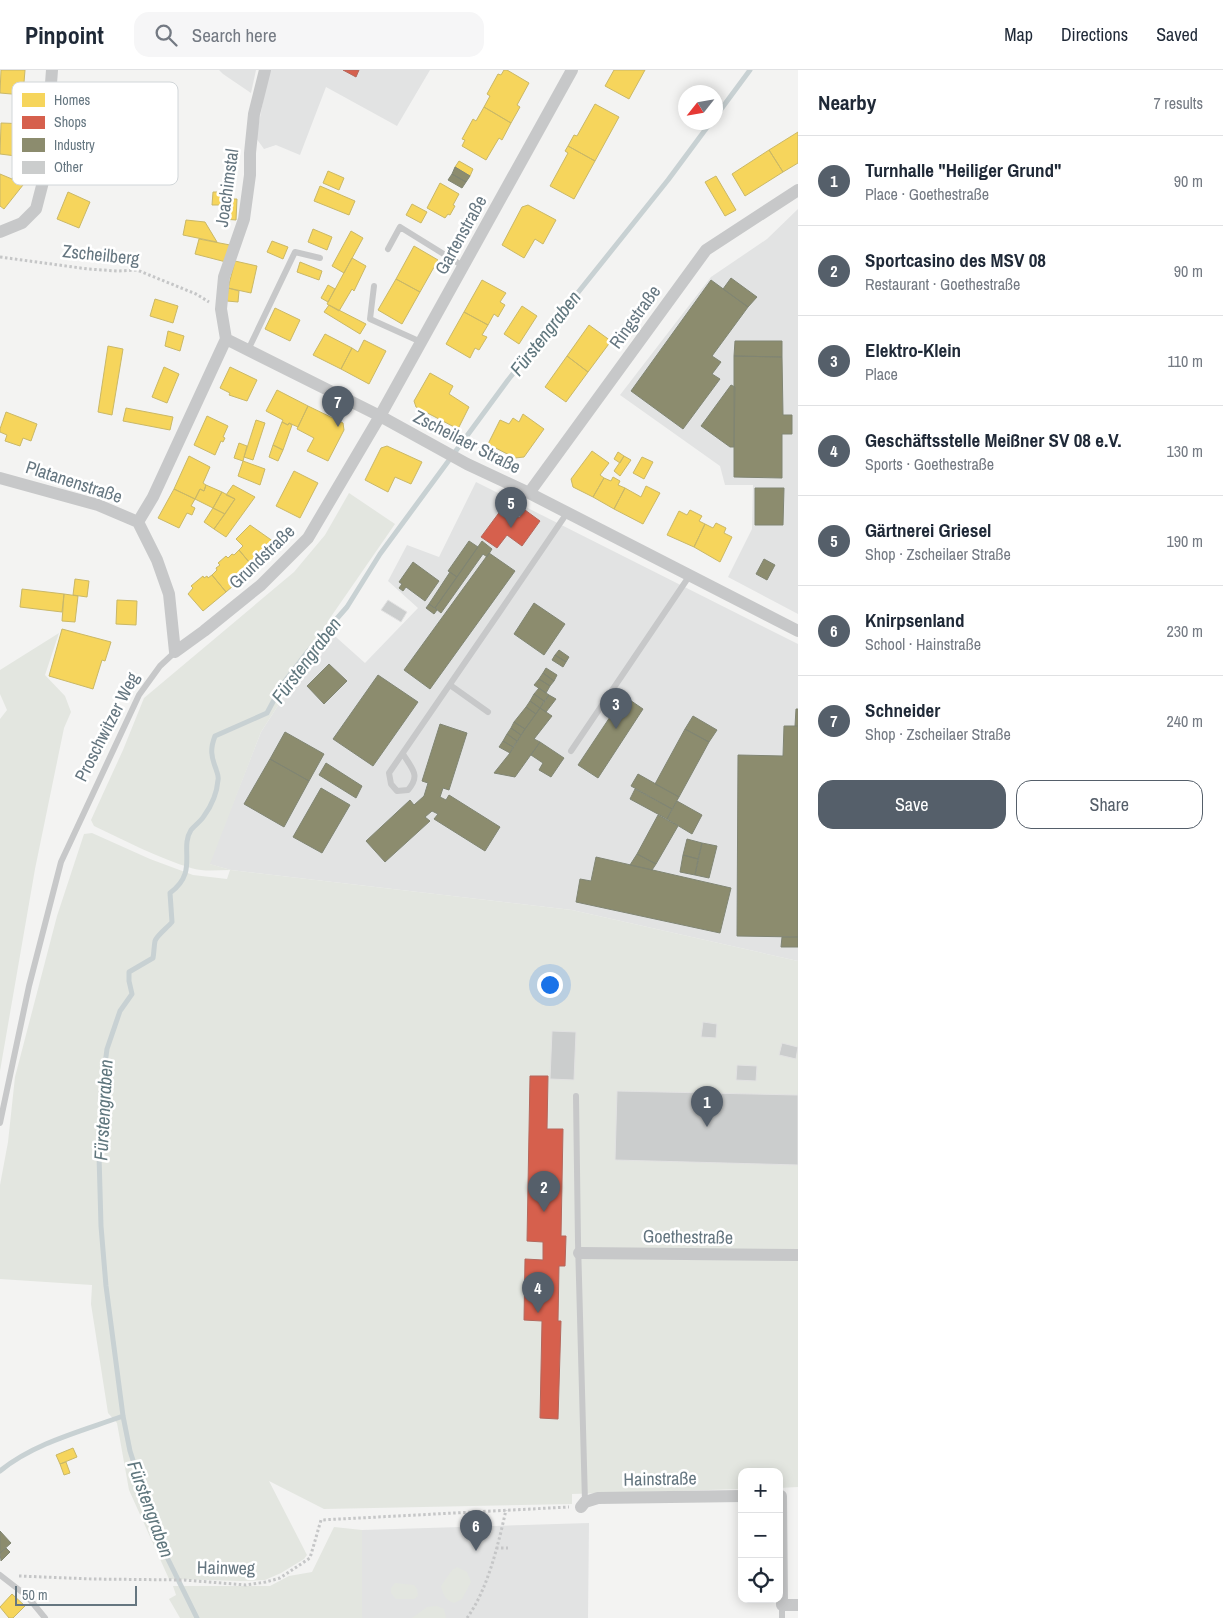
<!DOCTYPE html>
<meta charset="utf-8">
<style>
:root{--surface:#fff;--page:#f6f6f7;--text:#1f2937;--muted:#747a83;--line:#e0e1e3;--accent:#555f6a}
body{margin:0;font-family:"Archivo Narrow",sans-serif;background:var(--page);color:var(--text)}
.controls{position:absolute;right:15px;bottom:15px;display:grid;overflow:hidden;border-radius:10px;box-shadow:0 2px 12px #0003}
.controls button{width:45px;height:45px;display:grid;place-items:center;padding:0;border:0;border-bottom:1px solid var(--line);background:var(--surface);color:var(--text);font:25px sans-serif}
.compass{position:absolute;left:678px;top:15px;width:45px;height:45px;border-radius:50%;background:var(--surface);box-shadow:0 2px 12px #0003;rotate:239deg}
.scale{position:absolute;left:15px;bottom:12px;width:122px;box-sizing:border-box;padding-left:5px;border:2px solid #657680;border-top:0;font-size:14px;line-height:18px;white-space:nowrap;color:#657680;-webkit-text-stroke:4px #fff;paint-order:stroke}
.you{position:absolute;left:549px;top:914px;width:18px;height:18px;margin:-12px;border:4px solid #fff;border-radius:50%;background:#1a73e8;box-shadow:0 0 0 8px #1a73e833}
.badge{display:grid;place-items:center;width:32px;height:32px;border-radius:50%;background:var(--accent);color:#fff;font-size:16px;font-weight:700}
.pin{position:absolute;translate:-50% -41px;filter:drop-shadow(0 1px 2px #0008)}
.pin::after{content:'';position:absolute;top:26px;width:18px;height:15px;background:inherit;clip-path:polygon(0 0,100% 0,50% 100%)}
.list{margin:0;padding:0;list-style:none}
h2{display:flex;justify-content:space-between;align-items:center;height:65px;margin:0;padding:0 20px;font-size:21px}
h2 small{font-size:16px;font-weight:400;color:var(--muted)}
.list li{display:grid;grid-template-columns:32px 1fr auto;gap:15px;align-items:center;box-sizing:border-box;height:90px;padding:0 20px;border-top:1px solid var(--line)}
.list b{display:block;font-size:19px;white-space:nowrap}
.list p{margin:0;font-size:16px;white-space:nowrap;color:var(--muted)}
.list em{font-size:16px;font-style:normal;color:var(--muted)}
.actions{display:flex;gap:10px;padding:15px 20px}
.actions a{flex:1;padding:11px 0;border:1px solid var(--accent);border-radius:15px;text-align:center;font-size:18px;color:var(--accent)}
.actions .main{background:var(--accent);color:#fff}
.icon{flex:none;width:28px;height:28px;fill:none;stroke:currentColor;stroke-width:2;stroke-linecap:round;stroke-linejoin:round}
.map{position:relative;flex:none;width:798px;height:1548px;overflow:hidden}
header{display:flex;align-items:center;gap:30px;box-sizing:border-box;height:70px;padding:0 25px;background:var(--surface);border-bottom:1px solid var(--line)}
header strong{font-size:24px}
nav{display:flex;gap:28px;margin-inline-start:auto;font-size:18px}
.search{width:350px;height:45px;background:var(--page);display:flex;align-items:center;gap:12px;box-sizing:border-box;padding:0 18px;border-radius:15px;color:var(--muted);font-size:19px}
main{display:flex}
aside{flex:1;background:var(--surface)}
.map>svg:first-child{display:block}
</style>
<header>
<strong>Pinpoint</strong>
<div class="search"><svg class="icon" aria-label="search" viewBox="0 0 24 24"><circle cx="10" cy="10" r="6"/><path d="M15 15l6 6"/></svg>Search here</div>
<nav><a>Map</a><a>Directions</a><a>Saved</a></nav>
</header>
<main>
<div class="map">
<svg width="798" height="1548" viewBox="0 0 798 1548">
<rect width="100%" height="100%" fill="#f3f3f2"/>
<!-- built -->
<path fill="#e2e3e3" d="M219,0H256L251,23L223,4Z
M269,0H430L397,56L326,17L300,85L276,75L264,79L256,68Z
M798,139V544L728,507L752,459L753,415H725L720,396L620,325L711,207L767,169Z
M476,412L798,574V891L572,840L231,800L209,794L261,662L327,559L365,593L418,538L388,511L407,475L439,487Z
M589,1453L588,1548H362V1460Z"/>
<!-- green -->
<path fill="#e3e6e0" d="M349,423L395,454L328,551L327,559L261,662L210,794L231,800L572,840L798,891V1417L779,1418V1402H742V1419L572,1424V1434L324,1439L269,1411L307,1485L304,1489L281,1503L265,1510L241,1511L169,1509L129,1420L117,1353L108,1343L91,1234L92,1215L0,1209V1115L8,1072L15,1007L57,846L84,764L92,763L150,789L193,805L227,809L230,800C217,800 204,802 191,798C158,788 126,771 94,756L91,750L123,680L144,628L294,502L325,465Z
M59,563L45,605L65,626L71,642L64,658L35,799L0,1001V649L7,640L0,624V600Z
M334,1457L362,1460V1548H180L169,1529L176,1525L173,1516H270L289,1506L312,1502Z
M457,1497L467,1502L471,1512L462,1529L454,1533C445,1530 443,1524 441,1516L452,1500Z
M395,1513L414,1515L417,1519L418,1526L414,1529H396L391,1523V1518Z
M437,1536L444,1539L446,1548H412L427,1537Z"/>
<!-- homes -->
<path fill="#f6d55c" stroke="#cab867" d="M1,0H25L23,25L0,23Z
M504,0H507L529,13L517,35L520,37L511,53L484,37L490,26L487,24L498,4L501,5Z
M614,0H645L629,29L605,16Z
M595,34L619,47L595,91L568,76L574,65L577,66Z
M484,37L511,53L502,70L499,68L486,90L462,76L465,70L462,69L473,49L476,51Z
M1,53L30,54L29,80L33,85L27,90L24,87L0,84Z
M798,62V93L783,102L769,80Z
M568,76L595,91L574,129L550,116L568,83L565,81Z
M769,80L783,102L745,126L732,104Z
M459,91L473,99L470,106L455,97Z
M328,101L344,108L339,120L323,113Z
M0,104L12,109L13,107L23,115L4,139L0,136Z
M716,106L736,140L725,146L705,112Z
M440,113L459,124L453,135L455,136L450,145L448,144L445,148L427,138Z
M320,116L355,131L349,145L314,131Z
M68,122L90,132L79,158L57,149Z
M213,122H231V129H237L236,150L223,149V135H212Z
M412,134L427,142L421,153L406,145Z
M528,135L556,150L543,174L535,169L524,188L502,175L522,137Z
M186,150L205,152L217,172L183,165Z
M313,159L332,167L327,180L308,172Z
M351,161L363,168L344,203L332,196Z
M199,169L230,175L226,192L195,184Z
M272,171L288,177L283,189L267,182Z
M414,176L438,190L420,222L396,209Z
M352,188L366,196L354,221L352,219L339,241L327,234Z
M235,191L257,196L251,223L228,218Z
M300,192L322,201L319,210L297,202Z
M396,209L420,222L402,254L378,240Z
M482,210L506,223L500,232L505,235L498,247L494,244L488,255L464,242Z
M328,215L335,219L328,232L321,228Z
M228,218L239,221L238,232L227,231Z
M155,229L178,236L173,253L150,246Z
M329,235L366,254L360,264L324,242Z
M522,236L537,246L519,274L504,264Z
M275,238L300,250L290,271L265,259Z
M464,242L488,255L482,265L487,267L479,280L475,278L470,288L446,274Z
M589,255L611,271L588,302L567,286Z
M168,261L184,266L180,281L165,276Z
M325,264L352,278L341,299L313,285Z
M364,270L386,281L369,314L341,299L352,278L358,282Z
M108,276L123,279L112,345L98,342Z
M567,286L588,302L566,332L545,317Z
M164,297L179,304L167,333L152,327Z
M230,297L257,310L247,331L229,325L230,323L220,318Z
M430,303L453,316L449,324L469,337L458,359L416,337L414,331Z
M277,320L308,336L298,357L289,353L288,355L282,352L283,350L266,341Z
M308,336L343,353L344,360L328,391L307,381L314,368L297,359Z
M126,338L173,347L170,360L123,351Z
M6,342L37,354L31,371L23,368L20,376L5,371L7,365L0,362V359Z
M523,344L544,359L524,387L515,388L488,374L500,350L509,354L513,348L519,352Z
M207,346L228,356L223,367L225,368L223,372L221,371L215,385L194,375Z
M256,350L265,353L253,390L244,387Z
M282,352L288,355L289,353L292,355L283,380L273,375Z
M239,373L247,376L243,391L234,388Z
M273,375L283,380L278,391L269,387Z
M387,376L422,392L411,414L395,407L388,422L365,410L381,378Z
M592,381L609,393L600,405L604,408L593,427L573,417L571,409Z
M618,382L624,386L620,393L614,389Z
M189,386L210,397L203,413L206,415L204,421L200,419L195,429L174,419Z
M624,386L631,390L620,406L614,401Z
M642,387L653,392L644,409L633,403Z
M243,391L265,399L260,415L238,406Z
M294,401L318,413L300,448L276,436Z
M613,407L620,411L618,415L625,418L614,439L593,427L604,408L611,411Z
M206,415L222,422L213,438L195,429L200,419L204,421Z
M233,415L255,427L226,467L214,459L235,429L226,425Z
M646,416L660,423L643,454L614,439L625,418L641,427Z
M174,419L195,429L191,436L195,438L192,445L187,443L179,458L158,448Z
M222,422L235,429L225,444L213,438Z
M213,438L225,444L214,459L204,452Z
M690,440L702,446L699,451L705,454L694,477L667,465L679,441L687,445Z
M716,453L726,458L724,463L732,467L720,492L694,477L705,454L713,458Z
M250,455L277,474L254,498L239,480L243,476L236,469Z
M239,480L254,498L226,522L212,505L217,500L216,498L220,495L218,493L226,486L228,488L232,484L234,485Z
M212,505L226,522L203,541L188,524L193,518L191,516L203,506L204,508L207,506L208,508Z
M75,509L89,511L87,527L73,525Z
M22,519L64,524L62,542L20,537Z
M64,524L78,526L75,552L62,551Z
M117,530L137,531L136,555L116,554Z
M62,559L111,572L105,591L102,590L93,619L49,606Z
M73,1378L77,1387L60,1394L56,1385Z
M66,1392L70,1403L64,1405L60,1394Z
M12,1524L25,1536L13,1548H9L0,1537Z"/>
<!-- shops -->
<path fill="#d6604d" stroke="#b4675c" d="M343,0H359L356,7Z
M504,436L519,448L525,440L540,451L522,476L507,465L497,478L481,467Z
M530,1006H548L547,1059H563L561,1166H566L565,1196H559L558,1251H561L558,1349L540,1348L542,1251L524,1250L525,1189L543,1190V1172L527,1171Z"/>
<!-- industry -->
<path fill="#8c8c6e" stroke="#808573" d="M455,97L470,106L466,112L452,104Z
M452,104L466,112L462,118L448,110Z
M731,208L757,227L748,237L723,219Z
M711,210L748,237L712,286L721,292L712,304L720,309L683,359L631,321Z
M735,271H782V287L734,286Z
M734,286L782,287L783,345H792V364H782V408L734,407Z
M731,315L735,317L734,377H730L701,356Z
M755,418H784L783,455H755Z
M469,471L478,477L457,507L448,501Z
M482,471L492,479L487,487L483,484L441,543L435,538Z
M489,483L515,501L430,619L404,600Z
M764,489L775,495L767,510L756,504Z
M413,492L439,511L425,531L406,517L403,521L399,518L402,514L399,512Z
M450,502L457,507L435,538L429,534Z
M534,533L565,554L544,585L514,564Z
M429,534L437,540L434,544L426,538Z
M559,580L569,587L566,592L555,585Z
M555,585L566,592L563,597L552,590Z
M329,594L347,611L324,634L307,616Z
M546,598L557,605L554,611L543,603Z
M543,603L554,611L550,616L539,609Z
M378,605L418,632L373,696L333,669Z
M539,609L550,616L546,623L534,615Z
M539,618L549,625L544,631L534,624Z
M534,624L544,631L540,638L530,631Z
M549,625L556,629L546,642L540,638Z
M624,626L643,639L598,708L578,695Z
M530,631L540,638L536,644L526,637Z
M526,637L536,644L525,659L514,652Z
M540,638L552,646L534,669L540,672L515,707L494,703L510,683L525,659Z
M796,639H798V656H795Z
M693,646L717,660L709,672L685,659Z
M514,652L525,659L521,665L511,658Z
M440,654L467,663L449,720L443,718L440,727L446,730L449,725L500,757L485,781L434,749L438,744L432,741L425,747L430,751L385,792L366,771L410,730L414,735L424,726L428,713L422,711Z
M784,656H798V867L737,866L738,685L783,686Z
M511,658L521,665L517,671L507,664Z
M685,659L709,672L679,727L655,714Z
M285,662L324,684L309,711L270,689Z
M507,664L517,671L513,677L503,671Z
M503,671L513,677L510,683L499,677Z
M540,672L564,688L551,707L539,700L543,693L531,685Z
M270,689L309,711L284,757L244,734Z
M326,693L362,716L356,728L319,705Z
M638,704L679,727L672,739L631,716Z
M321,718L350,735L322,783L293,767Z
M635,719L672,739L667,749L630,729Z
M677,731L702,745L692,764L667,749Z
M658,745L678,756L656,794L637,784Z
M687,769L702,773L698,789L683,785Z
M702,773L717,776L709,808L695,805Z
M637,784L656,794L652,800L630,795Z
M683,785L698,789L695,805L680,802Z
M596,787L731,818L720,863L576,832L580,809L591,811Z
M782,867H798V877H781Z
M0,1461L11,1473L0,1483Z
M6,1478L10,1482L1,1491L0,1483Z"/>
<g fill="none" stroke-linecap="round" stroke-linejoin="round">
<!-- stream -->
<path stroke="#c8d1d3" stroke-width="5" d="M716,46L750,0
M0,1401C34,1373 82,1361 123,1346
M197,1548L159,1471L130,1381L123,1346L106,1216L101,1156L99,1085L102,1044L101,1024L107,979L120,941L132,924L129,911V902L153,888C154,883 154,876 155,871C157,865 167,858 172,852L170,823C199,802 179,779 191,760C195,755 201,751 204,746C212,735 217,723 218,710C219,706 217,703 216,699C211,686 210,679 215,666L267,643L282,615L305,585L347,537L380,484L508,310L668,110L711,52"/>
</g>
<!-- building -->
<path fill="#cbcdcd" stroke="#e2e2e2" d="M388,530L407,542L401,552L381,540Z
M703,952L717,954L716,968L701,967Z
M552,961L576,962L574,1010L550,1009Z
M782,973L798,977L796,989L779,985Z
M737,995L757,996L756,1011L736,1010Z
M617,1021L798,1025V1095L615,1090Z"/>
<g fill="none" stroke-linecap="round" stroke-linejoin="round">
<!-- path -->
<path stroke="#c5c6c7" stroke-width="3" stroke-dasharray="2.5 2.5" stroke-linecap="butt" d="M0,187L88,199L117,201L137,200L196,224L209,232
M496,1478H508
M19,1506L92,1509L184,1510L246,1515L266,1512L280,1508L310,1488L321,1450L569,1437
M467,1548C488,1519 498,1475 506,1440"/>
<!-- lane -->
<path stroke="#c7c8c9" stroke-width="6" d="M388,179L400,157L463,196
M374,216L370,249L421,272
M248,280L295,182L320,188
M450,615L488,642
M571,681L690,505
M403,684C412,699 421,705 408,720L397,721L391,714L389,703C449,616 508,530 567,443
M576,1026L578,1172L585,1432
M0,1053L29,916L61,792L139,625L160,596L175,582
M0,1505L27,1526L45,1548
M782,1548V1535"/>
<!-- street -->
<path stroke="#c7c8c9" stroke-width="12" d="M0,162L22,153L36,139L44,108L52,0
M226,269L380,346L467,394L529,423L798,561
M226,269L221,239L224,207L244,149L250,105V83L254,44L265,0
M0,408L98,435L138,452
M529,423L706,180L798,120
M138,452L157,490L169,524L175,582L204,561L261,515L308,468L380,346L572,0
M138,452L153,427L226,269
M579,1183L798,1185
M779,1426H781L782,1535H798
M581,1437L585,1432L598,1428L742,1426"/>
</g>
<g text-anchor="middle" stroke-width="5" stroke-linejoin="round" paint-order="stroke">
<!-- street labels -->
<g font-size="18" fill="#657680" stroke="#fff">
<text transform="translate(227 118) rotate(-82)" y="6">Joachimstal</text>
<text transform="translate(461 165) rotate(-61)" y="6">Gartenstraße</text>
<text transform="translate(101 185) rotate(6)" y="6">Zscheilberg</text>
<text transform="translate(635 247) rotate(-54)" y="6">Ringstraße</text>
<text transform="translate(467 372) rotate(27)" y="6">Zscheilaer Straße</text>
<text transform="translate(74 412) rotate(18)" y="6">Platanenstraße</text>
<text transform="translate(262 487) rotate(-44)" y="6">Grundstraße</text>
<text transform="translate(107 657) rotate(-63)" y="6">Proschwitzer Weg</text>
<text transform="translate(688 1167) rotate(1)" y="6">Goethestraße</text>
<text transform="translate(660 1409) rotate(-1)" y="6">Hainstraße</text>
<text transform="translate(226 1498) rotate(1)" y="6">Hainweg</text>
</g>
<!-- water labels -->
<g font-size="19" font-style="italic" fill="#60777e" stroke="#fff">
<text transform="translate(545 263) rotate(-52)" y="7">Fürstengraben</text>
<text transform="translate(306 590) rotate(-53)" y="7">Fürstengraben</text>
<text transform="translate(103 1040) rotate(-87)" y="7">Fürstengraben</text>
<text transform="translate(151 1439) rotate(70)" y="7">Fürstengraben</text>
</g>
</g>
<!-- legend -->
<rect x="12" y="12" width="166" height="103" rx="8" fill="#fff" stroke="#d1d6d9" stroke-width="1"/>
<rect x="22" y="23" width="23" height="14" fill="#f6d55c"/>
<rect x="22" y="46" width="23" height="13" fill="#d6604d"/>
<rect x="22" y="68" width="23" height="14" fill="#8c8c6e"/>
<rect x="22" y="91" width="23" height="13" fill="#cbcdcd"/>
<g font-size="14" fill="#657680">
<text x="54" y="35">Homes</text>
<text x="54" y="57">Shops</text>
<text x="54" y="80">Industry</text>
<text x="54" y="102">Other</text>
</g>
</svg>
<div class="controls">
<button>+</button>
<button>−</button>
<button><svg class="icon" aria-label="locate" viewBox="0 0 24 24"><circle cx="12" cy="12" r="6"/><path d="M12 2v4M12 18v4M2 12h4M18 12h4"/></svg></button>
</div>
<svg class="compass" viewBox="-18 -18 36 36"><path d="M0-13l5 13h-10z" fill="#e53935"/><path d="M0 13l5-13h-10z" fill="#747a83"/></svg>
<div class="scale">50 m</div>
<div class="you"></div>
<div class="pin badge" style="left:707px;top:1057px">1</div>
<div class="pin badge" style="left:544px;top:1142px">2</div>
<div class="pin badge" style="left:616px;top:659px">3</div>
<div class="pin badge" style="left:538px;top:1243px">4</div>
<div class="pin badge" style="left:511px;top:458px">5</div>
<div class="pin badge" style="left:476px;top:1481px">6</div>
<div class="pin badge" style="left:338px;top:357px">7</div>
</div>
<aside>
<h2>Nearby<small>7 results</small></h2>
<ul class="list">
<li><span class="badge">1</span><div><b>Turnhalle &quot;Heiliger Grund&quot;</b><p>Place · Goethestraße</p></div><em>90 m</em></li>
<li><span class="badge">2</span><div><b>Sportcasino des MSV 08</b><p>Restaurant · Goethestraße</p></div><em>90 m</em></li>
<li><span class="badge">3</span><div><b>Elektro-Klein</b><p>Place</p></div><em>110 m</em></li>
<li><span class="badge">4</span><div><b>Geschäftsstelle Meißner SV 08 e.V.</b><p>Sports · Goethestraße</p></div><em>130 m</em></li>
<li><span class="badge">5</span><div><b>Gärtnerei Griesel</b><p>Shop · Zscheilaer Straße</p></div><em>190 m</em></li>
<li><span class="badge">6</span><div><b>Knirpsenland</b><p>School · Hainstraße</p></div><em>230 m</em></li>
<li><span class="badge">7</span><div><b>Schneider</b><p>Shop · Zscheilaer Straße</p></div><em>240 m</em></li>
</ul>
<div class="actions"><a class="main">Save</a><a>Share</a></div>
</aside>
</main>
